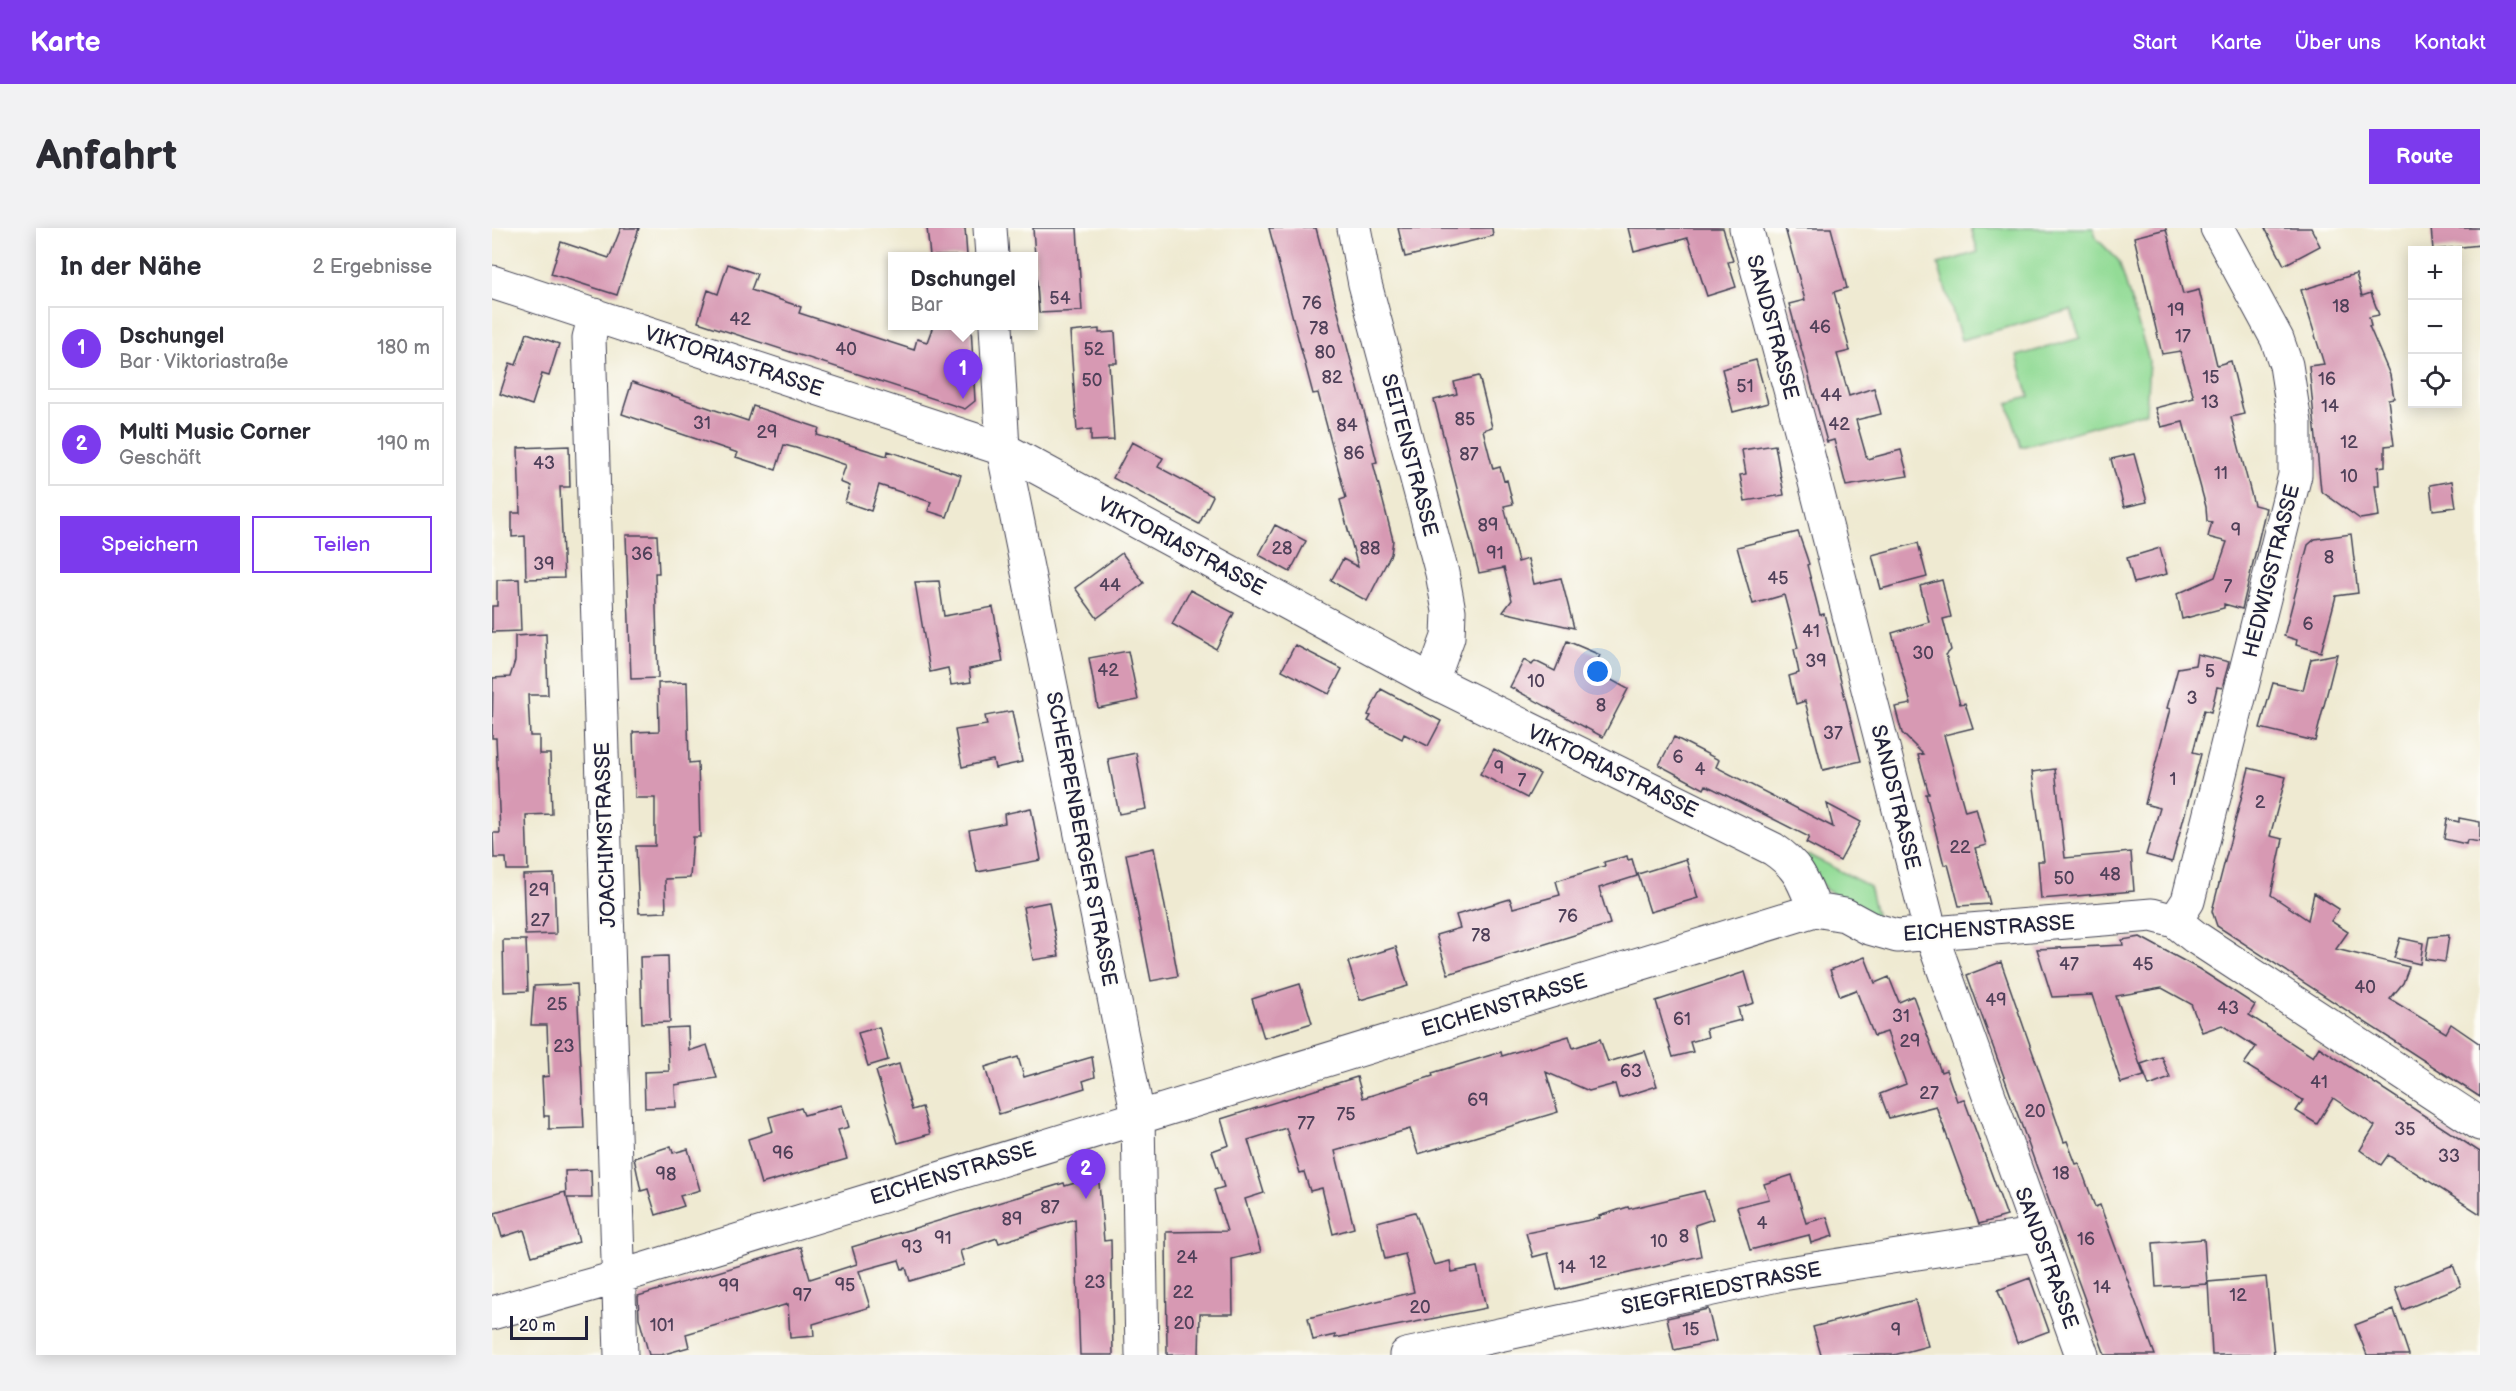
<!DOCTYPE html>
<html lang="de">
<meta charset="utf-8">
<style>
:root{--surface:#fff;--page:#f2f2f3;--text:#2b2b33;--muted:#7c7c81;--line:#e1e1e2;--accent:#7c3aed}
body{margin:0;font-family:"Balsamiq Sans",sans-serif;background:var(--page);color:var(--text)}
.controls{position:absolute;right:18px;top:18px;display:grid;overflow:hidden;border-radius:0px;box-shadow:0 3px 15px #0003}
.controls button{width:54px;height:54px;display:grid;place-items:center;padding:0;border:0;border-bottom:2px solid var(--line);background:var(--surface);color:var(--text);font:30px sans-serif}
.scale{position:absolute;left:18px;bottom:15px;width:78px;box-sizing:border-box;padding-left:6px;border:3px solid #22223b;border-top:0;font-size:16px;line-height:21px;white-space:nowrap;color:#22223b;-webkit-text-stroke:4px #fdfcf7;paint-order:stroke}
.you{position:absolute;left:1106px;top:444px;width:21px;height:21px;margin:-15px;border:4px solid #fff;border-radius:50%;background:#1a73e8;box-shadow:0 0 0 9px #1a73e833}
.badge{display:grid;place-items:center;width:39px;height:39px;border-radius:50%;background:var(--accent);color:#fff;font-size:20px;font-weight:700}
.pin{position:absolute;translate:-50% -50px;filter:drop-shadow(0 2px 3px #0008)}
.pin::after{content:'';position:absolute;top:32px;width:21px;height:18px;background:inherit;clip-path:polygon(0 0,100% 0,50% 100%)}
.popup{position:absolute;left:396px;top:24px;width:150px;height:78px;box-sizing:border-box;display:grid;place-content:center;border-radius:0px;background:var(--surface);filter:drop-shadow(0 2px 4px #0005);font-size:20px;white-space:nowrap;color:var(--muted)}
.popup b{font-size:22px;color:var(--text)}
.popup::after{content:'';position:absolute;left:50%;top:100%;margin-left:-12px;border:12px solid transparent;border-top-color:var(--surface)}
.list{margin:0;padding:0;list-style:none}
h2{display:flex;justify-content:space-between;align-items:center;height:78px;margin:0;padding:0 24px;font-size:26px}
h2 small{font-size:20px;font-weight:400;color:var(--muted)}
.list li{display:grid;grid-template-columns:39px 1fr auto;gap:18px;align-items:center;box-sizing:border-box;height:84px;margin:0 12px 12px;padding:0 12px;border:2px solid var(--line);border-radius:0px}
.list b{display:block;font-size:22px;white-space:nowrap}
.list p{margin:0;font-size:20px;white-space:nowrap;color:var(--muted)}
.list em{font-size:20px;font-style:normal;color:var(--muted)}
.actions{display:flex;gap:12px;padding:18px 24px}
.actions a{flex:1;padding:14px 0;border:2px solid var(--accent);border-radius:0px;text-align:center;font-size:21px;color:var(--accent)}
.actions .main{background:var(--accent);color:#fff}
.icon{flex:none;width:33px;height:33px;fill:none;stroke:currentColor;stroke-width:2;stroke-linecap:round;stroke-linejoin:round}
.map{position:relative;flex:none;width:1988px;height:1127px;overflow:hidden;border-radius:0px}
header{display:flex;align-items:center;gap:36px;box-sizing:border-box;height:84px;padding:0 30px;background:var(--accent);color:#fff}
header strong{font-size:28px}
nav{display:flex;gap:33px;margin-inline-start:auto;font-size:21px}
.intro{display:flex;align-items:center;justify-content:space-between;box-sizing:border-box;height:144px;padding:0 36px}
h1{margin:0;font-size:42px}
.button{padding:15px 27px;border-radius:0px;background:var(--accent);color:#fff;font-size:21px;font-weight:700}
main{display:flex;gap:36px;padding:0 36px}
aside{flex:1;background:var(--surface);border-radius:0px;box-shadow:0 3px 15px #0003}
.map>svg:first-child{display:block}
</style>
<header>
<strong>Karte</strong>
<nav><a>Start</a><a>Karte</a><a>Über uns</a><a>Kontakt</a></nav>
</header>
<div class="intro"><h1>Anfahrt</h1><a class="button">Route</a></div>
<main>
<aside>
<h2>In der Nähe<small>2 Ergebnisse</small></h2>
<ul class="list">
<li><span class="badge">1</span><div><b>Dschungel</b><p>Bar · Viktoriastraße</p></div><em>180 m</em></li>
<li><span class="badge">2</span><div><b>Multi Music Corner</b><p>Geschäft</p></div><em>190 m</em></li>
</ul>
<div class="actions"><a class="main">Speichern</a><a>Teilen</a></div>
</aside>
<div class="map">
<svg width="1988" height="1127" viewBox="0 0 1988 1127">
<rect width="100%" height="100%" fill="#fdfcf7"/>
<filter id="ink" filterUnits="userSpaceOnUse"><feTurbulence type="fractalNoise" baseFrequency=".0167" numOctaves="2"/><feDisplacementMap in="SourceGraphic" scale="12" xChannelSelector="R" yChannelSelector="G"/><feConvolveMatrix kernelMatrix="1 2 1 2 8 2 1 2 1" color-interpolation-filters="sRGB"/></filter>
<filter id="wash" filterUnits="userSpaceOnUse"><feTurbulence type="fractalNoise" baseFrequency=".008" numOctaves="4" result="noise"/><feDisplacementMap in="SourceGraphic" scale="24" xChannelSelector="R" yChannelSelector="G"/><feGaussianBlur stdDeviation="1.35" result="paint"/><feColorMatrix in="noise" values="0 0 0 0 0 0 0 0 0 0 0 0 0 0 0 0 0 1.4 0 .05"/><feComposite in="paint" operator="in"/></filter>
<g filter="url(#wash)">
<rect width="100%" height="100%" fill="#efead2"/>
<!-- green -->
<path fill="#93db96" stroke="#5a7e68" stroke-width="1.5" d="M1479,0H1601L1605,11L1627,33L1657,132L1654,184L1529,219L1516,175L1537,169L1525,128L1588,110L1579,82L1469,112L1446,36L1486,24Z
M1317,627L1377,658L1385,690L1334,662L1311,628Z"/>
<g id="blocks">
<!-- building -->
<path fill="#d799b3" d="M129,0H147L125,67L59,46L69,14L117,30Z
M435,0H473L475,28H438Z
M541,0H585L590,83L547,85Z
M777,0H824L873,187L885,234L881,235L901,312L899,326L875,373L839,353L851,331L866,339L848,272L854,270L826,165L821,166Z
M906,0H1000L1001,8L913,29Z
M1136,0H1231L1241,33L1236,34L1244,59L1215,68L1196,10L1142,24Z
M1293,0H1339L1355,60L1342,64L1358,123L1345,126L1357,168L1382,160L1389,186L1364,192L1375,231L1409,222L1416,248L1354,258L1342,212L1335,214L1297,76L1313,72Z
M1773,0H1819L1828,18L1792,37Z
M1939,0H1988V17L1941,22Z
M1674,1L1691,66L1707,62L1725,137L1739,133L1752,186L1739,189L1762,277L1774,280L1750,381L1732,376V380L1690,391L1685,366L1723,349L1735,314L1716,309L1720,294L1715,293L1714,279L1691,194L1669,199L1663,180L1702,170L1688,123L1670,126L1642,9Z
M236,36L265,46L259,62L309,79L307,85L422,122L425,111L435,114L441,98H479L483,173L473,181L206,94L216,62L226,66Z
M1864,46L1870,68L1879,65L1887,87L1877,89L1879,98H1877L1898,147L1902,170L1896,171L1902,217L1893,218V238L1886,239L1887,257H1883L1887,288L1868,291L1829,263L1817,138L1832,136L1809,62Z
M607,101V105L623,104L625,135H617L622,212L599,213V201L585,203L578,104Z
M35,105L67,116L57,148L50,146L40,177L8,166L18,135L24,137Z
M1264,132L1276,175L1241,184L1230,141Z
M987,148L1000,199L991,202L1001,241L1008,239L1012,253L1015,252L1021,276L1012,278L1026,334L1036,331L1042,356L1069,350L1082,400L1011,384L1020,372L1012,340L987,345L942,172L965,166L962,154Z
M140,154L256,193L261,178L327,200L325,207L395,228L396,223L469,247L455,289L436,283L439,274L387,257L379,283L353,274L358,258L348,254L354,237L304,220L292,217L284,242L244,229L246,225L130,186Z
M640,214L671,230L666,239L721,268L707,296L621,250Z
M1283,217L1292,267L1253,273L1248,247L1254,246L1250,222Z
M77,218L78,259H68L72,350L34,351L33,308L20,309V285H28L26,220Z
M1642,226L1655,274L1632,279L1619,231Z
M1960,253L1964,279L1941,282L1938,257Z
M783,297L814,313L798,344L767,327Z
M1306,304L1314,327L1317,336L1315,337L1328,387L1332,386L1369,533L1331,542L1313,473L1304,476L1297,448L1307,445L1302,421L1306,420L1292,367L1261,376L1245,319Z
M1859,306L1866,365L1844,368L1829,424L1804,417L1805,412L1792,408L1816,317L1823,311Z
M134,307H165L167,345H163L166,450L139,451Z
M1426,315L1435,349L1389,361L1380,327Z
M1668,320L1675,346L1642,355L1635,330Z
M630,325L652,355L605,390L583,360Z
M27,351L29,403L0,404V378H5V352Z
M1450,352L1459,389L1451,391L1459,422L1454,427L1468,476L1473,475L1481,500L1452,507L1473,583L1484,580L1494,617L1483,620L1498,676L1467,678L1456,636L1452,637L1434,566H1437L1426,527L1431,526L1410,505L1403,479L1419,476L1400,405L1437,394L1428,358Z
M447,353L452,388L501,379L511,434L477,441L479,454L459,457L456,440L438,444L423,354Z
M698,362L742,385L724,421L680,396Z
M54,406L56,467H36L38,508H47V526H58L60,586L34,587L36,642H15L14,630H2L1,605H8L4,510H0L1,450L18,449L23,433V408Z
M1075,413L1108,427L1101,442L1136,461L1111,509L1018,459L1032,432L1040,437L1043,433L1063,443Z
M803,417L850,441L837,466L790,442Z
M636,423L646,472L606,480L597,430Z
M1705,426L1737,434L1730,460L1725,459L1719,484L1712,482L1701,524L1709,526L1680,634L1654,627L1668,580L1653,576L1678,481L1675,480L1686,440L1703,437Z
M1845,426L1823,513L1768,500L1781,455L1811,462L1819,431Z
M195,454L197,535L206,534L208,609H201L198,650L173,651L174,684L147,685L144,618H163V570H143L141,504L167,503L166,455Z
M889,461L949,493L936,518L912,506L910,511L876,493L879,488L876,487Z
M520,483L530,534L503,540L501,532L470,539L463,502L495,497L493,488Z
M1182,509L1227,532L1224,539L1341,599L1335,576L1369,594L1348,633L1314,615L1317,609L1214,557L1212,561L1167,537Z
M1002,521L1048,546L1035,570L988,546Z
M644,525L654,581L627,586L616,531Z
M1757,540L1794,549L1778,608L1791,611L1779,667L1816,692L1822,665L1847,681L1839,693L1856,704L1844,721L1917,739L1911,755L1898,771L1954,805L1959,796L1988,816V869L1725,698L1720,683Z
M1563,541L1573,630L1639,624L1642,663L1549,671L1546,633H1552L1540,544Z
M539,580L549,632L485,644L477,602L513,595L512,586Z
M1967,590L1988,594V614L1975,612L1974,616L1952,611L1955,591L1967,594Z
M662,620L686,748L659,753L634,626Z
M1135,628L1136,632L1140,631L1145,648L1107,660L1118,696L956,746L944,707L968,700L964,687L1018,671L1021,680L1068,667L1064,653L1113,638L1112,634Z
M1194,631L1206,670L1158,684L1146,646Z
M62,646L64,706L33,707L31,647Z
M557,674L567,728L541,732L531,679Z
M1957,707L1953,734L1933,731L1937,709Z
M1648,709L1707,741L1763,777L1757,787L1821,829L1827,819L1988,924V986L1896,927L1889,937L1868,922L1883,898L1841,870L1825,896L1804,883L1811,872L1752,836L1764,819L1730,797L1710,804L1699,776L1670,760L1624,768L1652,848L1629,855L1600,767L1560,769L1545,721L1631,717L1630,712Z
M1908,710L1931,715L1928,736L1902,730Z
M11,712H34L36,763L12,764Z
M904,719L916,758L868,772L856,734Z
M176,728L178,794L150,795L148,729Z
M1373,729L1383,755L1397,749L1407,774L1421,768L1449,844L1454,842L1465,873L1472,871L1515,988L1487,996L1444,878L1397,890L1388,866L1414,856L1395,804L1382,808L1364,762L1348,768L1338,742Z
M1509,734L1572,914L1575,913L1584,936L1587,935L1603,979L1608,977L1663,1127H1613L1475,747Z
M1253,744L1262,775L1246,780L1249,792L1214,801L1216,809L1198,814L1201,824L1181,829L1164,773Z
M85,756L92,900L57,901V888H52L50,849L57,848L55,797H39L42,758Z
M808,756L820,795L772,810L760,771Z
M196,799L197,823L215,817L225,850L183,857L184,879L153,880L152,844L177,843L175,800Z
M387,799L396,832L376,838L366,805Z
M1077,808L1081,820L1108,811L1116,834L1153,823L1165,858L1127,870L1123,856L1097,863L1054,844L1066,884L926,926L918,901L843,923L862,1000L841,1006L830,960L818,963L812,944L808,945L794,900L756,912L772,965L753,971L769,1024L740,1031L741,1086H708L707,1127H675L674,1004L735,1003L722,962L732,959L720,923L737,917L729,891L865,849L871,870L941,848L940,845L1009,824L1010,828Z
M526,829L532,849L600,829L603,849L591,853L593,860L507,886L493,839Z
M1670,829L1678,850L1657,858L1649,836Z
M407,836L420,882L430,879L438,906L406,915L384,843Z
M350,877L357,899L346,902L355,931L269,956L256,911L281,903L277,889L309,880L312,887Z
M179,918L181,925L196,921L208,962L188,968L192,978L164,987L156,961L149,963L142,930Z
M99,942L100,970H75L87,1014L40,1028L32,1002L10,1009L3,985L73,964L74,969L73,943Z
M1300,947L1314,995L1335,989L1341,1008L1319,1015L1317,1007L1258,1022L1245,979L1277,971L1272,956Z
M596,951L607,955L612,1013L619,1012L621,1127H588L583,991L507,1015L505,1010L468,1023L472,1037L418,1053L414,1040L410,1041L407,1032L367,1043L378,1079L321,1096L322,1108L298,1110L296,1076L194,1106L197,1119L169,1127H157L147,1090L146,1068L309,1019L318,1051L365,1036L360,1019L572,955L573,958Z
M1212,963L1221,991L1203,997L1209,1028L1065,1062L1056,1025L1041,1029L1034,1005L1108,990L1107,988L1136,979L1137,981Z
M923,984L942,1037L958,1033L960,1044L985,1039L994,1080L843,1110V1107L821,1112L816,1090L922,1064L913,1026L893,1031L885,994Z
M1712,1011L1715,1056L1664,1059L1661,1015Z
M1961,1037L1969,1058L1911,1082L1903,1060Z
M1774,1049L1782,1127H1720L1716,1054Z
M1538,1050L1557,1103L1525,1115L1506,1062Z
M1423,1072L1436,1118L1402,1127H1329L1321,1099Z
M1216,1081L1224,1113L1182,1122L1175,1090Z
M1902,1082L1917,1127H1875L1863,1097Z"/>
</g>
</g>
<g filter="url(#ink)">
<use href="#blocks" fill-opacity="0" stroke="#414052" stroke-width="1.5"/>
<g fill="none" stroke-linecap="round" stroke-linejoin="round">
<!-- minor casing -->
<g stroke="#414052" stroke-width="35">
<path id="minor" d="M498,0L500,28
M862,0L873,56L950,345L957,383L956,409L940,453
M1254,0L1317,231L1439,706L1590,1127
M0,54L511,221L940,453L1281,621C1308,639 1311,653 1323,682
M103,87L97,110L129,1127
M504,98L511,221L646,888L650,1127
M1683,693L1696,673L1803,247V195L1794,137L1785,111L1725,0
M0,1085L127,1049L1323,682L1353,687L1377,700L1405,708L1660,687L1683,693L1703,709L1988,896
M914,1127L1290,1046L1547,1006"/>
</g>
<!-- minor -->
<use href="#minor" stroke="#fff" stroke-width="33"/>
</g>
</g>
<g text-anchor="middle" stroke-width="4.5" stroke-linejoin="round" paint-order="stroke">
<!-- number labels -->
<g font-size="18" fill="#4f4059">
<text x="568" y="76">54</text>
<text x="820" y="81">76</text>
<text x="1849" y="84">18</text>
<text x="1684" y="88">19</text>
<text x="248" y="97">42</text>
<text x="1328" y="105">46</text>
<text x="827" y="106">78</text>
<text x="1691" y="114">17</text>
<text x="354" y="127">40</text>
<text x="602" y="127">52</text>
<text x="833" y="130">80</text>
<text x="840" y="155">82</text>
<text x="1719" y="155">15</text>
<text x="1835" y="157">16</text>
<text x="600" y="158">50</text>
<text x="1253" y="164">51</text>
<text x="1339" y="173">44</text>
<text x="1718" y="180">13</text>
<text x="1838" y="184">14</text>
<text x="973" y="197">85</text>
<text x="210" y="201">31</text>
<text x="1347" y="202">42</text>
<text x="855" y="203">84</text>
<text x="275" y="210">29</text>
<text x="1857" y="220">12</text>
<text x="862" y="231">86</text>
<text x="977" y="232">87</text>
<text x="52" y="241">43</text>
<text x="1729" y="251">11</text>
<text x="1857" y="254">10</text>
<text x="996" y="303">89</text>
<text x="1744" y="308">9</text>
<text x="790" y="326">28</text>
<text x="878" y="326">88</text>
<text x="1003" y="331">91</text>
<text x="150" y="332">36</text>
<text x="1837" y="335">8</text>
<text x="52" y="342">39</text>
<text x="1286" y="356">45</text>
<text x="618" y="363">44</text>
<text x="1736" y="364">7</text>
<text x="1816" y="402">6</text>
<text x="1319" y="409">41</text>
<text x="1431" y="431">30</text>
<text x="1324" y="439">39</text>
<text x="616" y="448">42</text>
<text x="1718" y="449">5</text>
<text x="1044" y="459">10</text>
<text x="1700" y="476">3</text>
<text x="1109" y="483">8</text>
<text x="1341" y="511">37</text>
<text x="1186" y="535">6</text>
<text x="1007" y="546">9</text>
<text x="1208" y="547">4</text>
<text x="1681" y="557">1</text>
<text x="1030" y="558">7</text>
<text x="1768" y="580">2</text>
<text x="1468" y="625">22</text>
<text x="1618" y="652">48</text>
<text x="1572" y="656">50</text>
<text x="47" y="668">29</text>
<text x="1076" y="694">76</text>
<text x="48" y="698">27</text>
<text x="989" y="713">78</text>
<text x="1577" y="742">47</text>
<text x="1651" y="742">45</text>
<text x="1873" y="765">40</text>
<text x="1504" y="778">49</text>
<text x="65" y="782">25</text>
<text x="1736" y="786">43</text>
<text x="1409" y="794">31</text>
<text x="1190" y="797">61</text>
<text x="1418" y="819">29</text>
<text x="72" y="824">23</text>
<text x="1139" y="849">63</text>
<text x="1827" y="860">41</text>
<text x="1437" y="871">27</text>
<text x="986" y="878">69</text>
<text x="1543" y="889">20</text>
<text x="854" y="892">75</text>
<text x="814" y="901">77</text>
<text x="1913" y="907">35</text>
<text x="291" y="931">96</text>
<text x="1957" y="934">33</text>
<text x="1569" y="951">18</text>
<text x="174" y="952">98</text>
<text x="558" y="985">87</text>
<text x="520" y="997">89</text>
<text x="1270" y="1001">4</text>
<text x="1192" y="1014">8</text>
<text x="451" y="1016">91</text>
<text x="1594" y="1017">16</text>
<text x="1167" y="1019">10</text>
<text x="420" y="1025">93</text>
<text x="695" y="1035">24</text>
<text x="1106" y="1040">12</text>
<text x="1075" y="1045">14</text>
<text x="603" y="1060">23</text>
<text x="353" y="1063">95</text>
<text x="237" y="1064">99</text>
<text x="1610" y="1065">14</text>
<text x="691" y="1070">22</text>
<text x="310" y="1073">97</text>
<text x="1746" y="1073">12</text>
<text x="928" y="1085">20</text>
<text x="692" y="1101">20</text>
<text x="170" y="1103">101</text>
<text x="1199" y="1107">15</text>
<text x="1404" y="1108">9</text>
</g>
<!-- street labels -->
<g font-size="21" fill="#22223b" stroke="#fdfcf7">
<text transform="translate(1281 99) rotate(75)" y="7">SANDSTRASSE</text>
<text transform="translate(242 133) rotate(18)" y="7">VIKTORIASTRASSE</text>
<text transform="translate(918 227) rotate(75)" y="7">SEITENSTRASSE</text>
<text transform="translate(690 318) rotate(28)" y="7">VIKTORIASTRASSE</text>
<text transform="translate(1779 343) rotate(-76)" y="7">HEDWIGSTRASSE</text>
<text transform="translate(1121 543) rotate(26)" y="7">VIKTORIASTRASSE</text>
<text transform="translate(1404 569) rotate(76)" y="7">SANDSTRASSE</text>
<text transform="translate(113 607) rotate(-92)" y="7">JOACHIMSTRASSE</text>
<text transform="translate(590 611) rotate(79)" y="7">SCHERPENBERGER STRASSE</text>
<text transform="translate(1497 700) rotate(-4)" y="7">EICHENSTRASSE</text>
<text transform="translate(1012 777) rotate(-17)" y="7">EICHENSTRASSE</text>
<text transform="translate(461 945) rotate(-17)" y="7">EICHENSTRASSE</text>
<text transform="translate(1555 1030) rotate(70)" y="7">SANDSTRASSE</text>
<text transform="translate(1229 1060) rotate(-11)" y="7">SIEGFRIEDSTRASSE</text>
</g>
</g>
</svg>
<div class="controls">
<button>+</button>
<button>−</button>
<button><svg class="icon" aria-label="locate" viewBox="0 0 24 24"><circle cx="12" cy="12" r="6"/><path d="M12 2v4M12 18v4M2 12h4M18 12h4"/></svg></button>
</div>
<div class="scale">20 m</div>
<div class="you"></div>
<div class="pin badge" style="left:471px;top:171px">1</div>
<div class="popup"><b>Dschungel</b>Bar</div>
<div class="pin badge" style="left:594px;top:971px">2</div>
</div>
</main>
